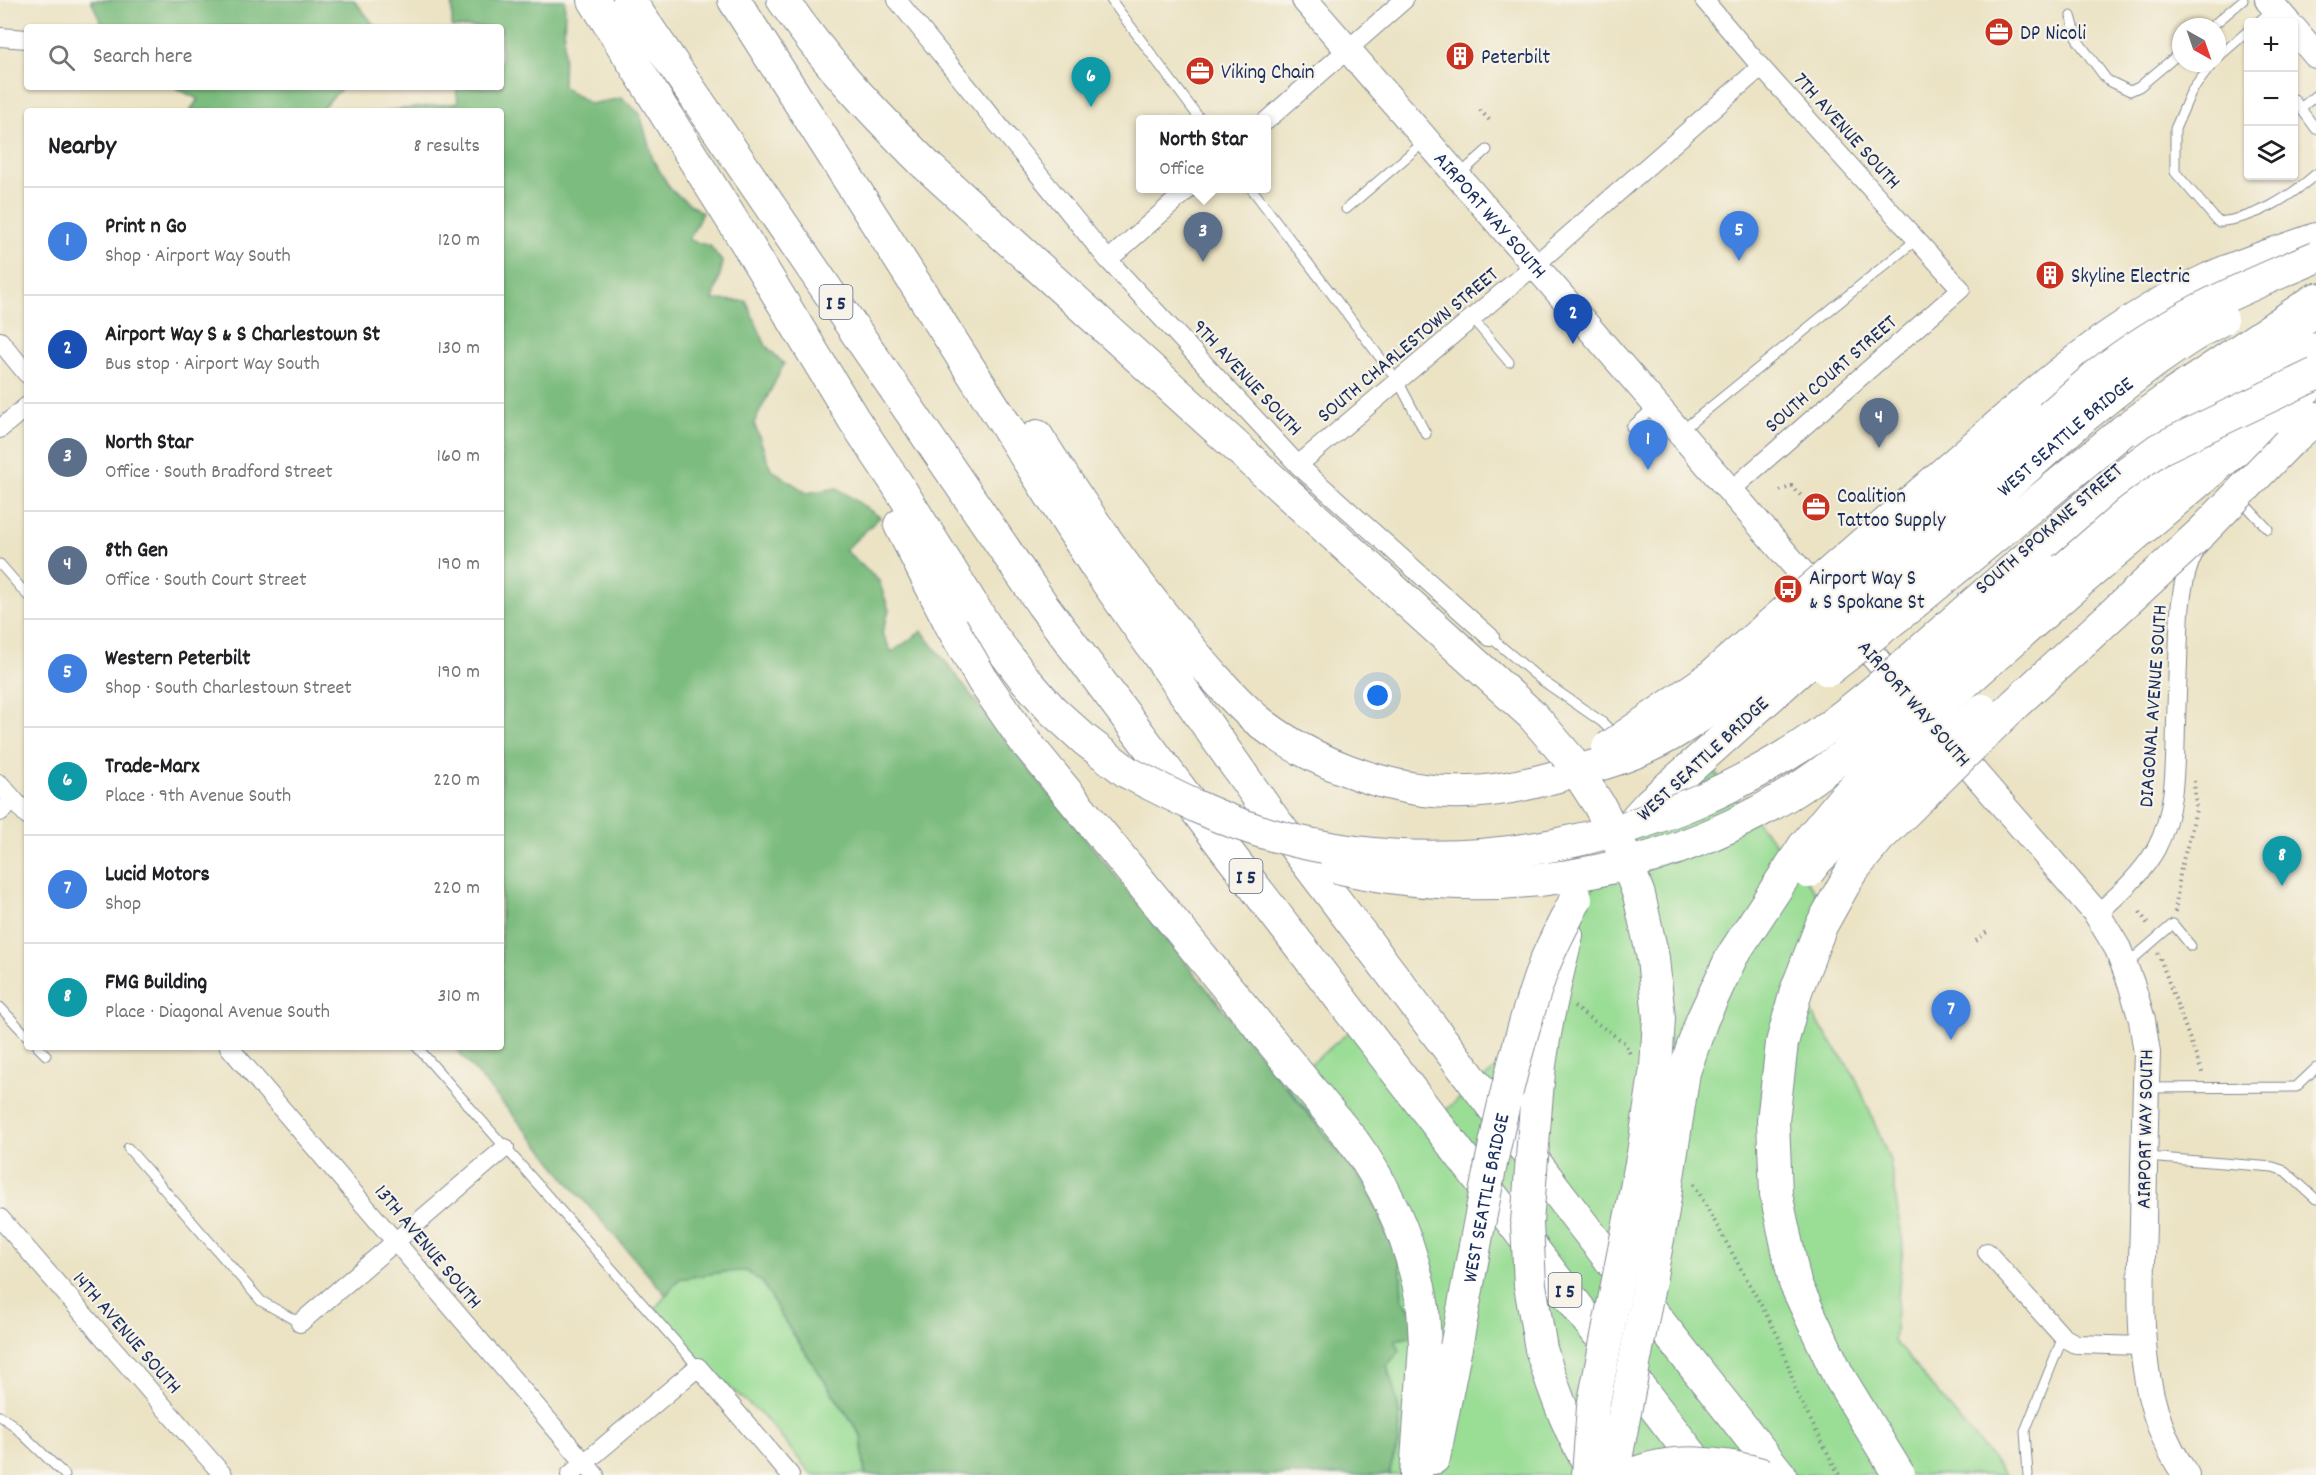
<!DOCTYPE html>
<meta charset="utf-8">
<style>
:root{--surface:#fff;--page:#f6f6f6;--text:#202124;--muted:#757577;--line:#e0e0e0;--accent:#db2777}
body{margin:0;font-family:Dekko,sans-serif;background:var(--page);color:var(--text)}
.controls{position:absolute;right:18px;top:18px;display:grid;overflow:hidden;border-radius:6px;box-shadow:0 2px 4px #0004}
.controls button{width:54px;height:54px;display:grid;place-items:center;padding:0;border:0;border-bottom:2px solid var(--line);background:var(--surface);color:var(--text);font:30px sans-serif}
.compass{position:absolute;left:2172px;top:18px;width:54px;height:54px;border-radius:50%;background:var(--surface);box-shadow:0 2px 4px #0004;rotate:140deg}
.you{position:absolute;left:1378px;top:696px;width:21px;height:21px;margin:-15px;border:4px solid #fff;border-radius:50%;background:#1a73e8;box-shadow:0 0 0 9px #1a73e833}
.badge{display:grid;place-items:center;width:39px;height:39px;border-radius:50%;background:var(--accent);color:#fff;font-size:20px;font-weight:700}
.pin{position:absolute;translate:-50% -50px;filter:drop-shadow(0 2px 3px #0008)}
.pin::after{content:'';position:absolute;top:32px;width:21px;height:18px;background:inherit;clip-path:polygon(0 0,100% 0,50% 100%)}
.popup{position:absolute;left:1136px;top:115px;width:135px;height:78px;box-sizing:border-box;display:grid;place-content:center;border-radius:6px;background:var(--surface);filter:drop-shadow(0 2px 4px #0005);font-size:20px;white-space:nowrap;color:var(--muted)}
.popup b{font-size:22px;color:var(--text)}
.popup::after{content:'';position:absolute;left:50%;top:100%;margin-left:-12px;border:12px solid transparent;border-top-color:var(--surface)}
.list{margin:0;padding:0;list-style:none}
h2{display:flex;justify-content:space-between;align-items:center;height:78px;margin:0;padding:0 24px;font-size:26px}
h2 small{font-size:20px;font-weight:400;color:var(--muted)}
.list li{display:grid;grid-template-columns:39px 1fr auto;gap:18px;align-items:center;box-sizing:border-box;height:108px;padding:0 24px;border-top:2px solid var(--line)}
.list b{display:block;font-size:22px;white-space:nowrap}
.list p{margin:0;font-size:20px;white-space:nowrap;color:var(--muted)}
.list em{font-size:20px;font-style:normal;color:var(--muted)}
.icon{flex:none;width:33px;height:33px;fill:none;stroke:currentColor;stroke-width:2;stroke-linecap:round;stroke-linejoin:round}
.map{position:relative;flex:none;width:2316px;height:1475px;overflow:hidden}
.search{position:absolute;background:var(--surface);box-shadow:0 2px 4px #0004;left:24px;top:24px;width:480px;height:66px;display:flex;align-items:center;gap:15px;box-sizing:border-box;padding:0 21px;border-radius:6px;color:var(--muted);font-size:22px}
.panel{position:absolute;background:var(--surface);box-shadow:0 2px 4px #0004;left:24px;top:108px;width:480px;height:942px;border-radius:6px}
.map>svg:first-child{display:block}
</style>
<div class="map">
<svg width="2316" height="1475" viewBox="0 0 2316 1475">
<rect width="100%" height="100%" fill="#f7f3e8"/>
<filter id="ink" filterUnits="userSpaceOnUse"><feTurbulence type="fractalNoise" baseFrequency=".0167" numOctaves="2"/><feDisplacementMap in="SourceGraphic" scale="12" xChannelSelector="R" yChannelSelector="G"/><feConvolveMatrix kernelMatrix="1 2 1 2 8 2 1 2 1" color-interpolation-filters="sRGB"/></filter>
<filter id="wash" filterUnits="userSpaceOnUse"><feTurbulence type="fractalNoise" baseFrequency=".008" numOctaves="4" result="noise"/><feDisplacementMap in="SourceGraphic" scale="24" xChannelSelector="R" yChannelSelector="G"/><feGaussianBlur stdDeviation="1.35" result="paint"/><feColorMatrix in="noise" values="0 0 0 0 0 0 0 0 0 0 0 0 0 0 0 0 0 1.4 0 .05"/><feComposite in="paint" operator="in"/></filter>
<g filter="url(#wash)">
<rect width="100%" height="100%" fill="#ebe3c4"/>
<!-- green -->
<path fill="#9add95" stroke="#5a867a" stroke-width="1.5" d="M1704,759L1832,911L1797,993L1855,1076L1890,1161L1903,1245L1894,1341L2006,1475H1390C1390,1463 1396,1454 1398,1443C1403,1413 1395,1394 1387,1365L1400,1351L1395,1340L1414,1336L1412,1311L1402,1299L1400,1261L1368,1188L1286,1084L1359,1024L1433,1120L1527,1043L1588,895L1641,819Z
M746,1271L763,1283L782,1317L861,1436L865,1475H812L766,1419L701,1362L654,1310L679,1279L722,1272Z"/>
<!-- forest -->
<path fill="#7bbc7e" stroke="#4b766e" stroke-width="1.5" d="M91,0H354L375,26L103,27Z
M452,0H565L563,87L590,104L622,98L640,114L653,160L671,190L702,213L689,240L710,246L723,263L713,300L746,301L766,346L784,364L754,423L771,469L807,493L837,488L880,517L845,550L879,581L889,610L882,633L892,652L922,631L1001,734L1368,1188L1400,1261L1402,1299L1412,1311L1414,1336L1395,1340L1400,1351L1387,1365C1395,1394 1403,1413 1398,1443C1396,1454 1390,1463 1390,1475H865L861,1435L782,1317L763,1283L746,1271L722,1272L679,1279L666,1295L572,1187L544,1151L454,1047H501V111H384L458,103L456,87H501V27H452Z
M174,87H343L319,111H190L198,99Z"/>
</g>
<g filter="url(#ink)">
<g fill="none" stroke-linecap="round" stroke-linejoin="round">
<!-- lane casing -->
<g stroke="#838991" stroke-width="11">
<path id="lane" d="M1111,0L1200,119
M2071,16L2078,41L2107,80L2130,91L2139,87L2181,52
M2258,22L2274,9
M2211,27L2243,0
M2217,58L2248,31
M2213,63L2191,92L2175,129V172L2218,222C2257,218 2287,199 2316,174
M2294,99L2316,129
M2301,108L2316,95
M1458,176L1487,150
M1251,188L1398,381L1426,434
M1346,209L1424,142
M1472,318L1509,362
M1631,427L1654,407
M1681,431L1916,240
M2242,501L2268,529
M0,564L27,595
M1490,637L1540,679L1602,722L1616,736
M2127,964L2173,924L2191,946
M0,1007L27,1036
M38,1047L46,1055
M417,1047L698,1367
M2146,1088L2296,1087L2316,1068
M128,1148L261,1301L300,1323
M2147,1157L2273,1167L2285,1171L2316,1199
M0,1416L12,1424L65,1475
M2028,1475L2025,1431L2063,1337"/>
</g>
<!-- street casing -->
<g stroke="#838991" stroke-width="20">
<path id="street" d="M897,0L1108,260L1298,465L1490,637
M1704,0L1761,67L1961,289L1730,491
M0,37L27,39
M1266,121L1404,0
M1108,260L1190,188
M0,341L27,374
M0,429L27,406
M1298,465L1535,265L1761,67
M0,784L27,815
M0,812L14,800
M2097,914C2118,895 2142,874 2156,849C2176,812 2175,764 2176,723C2177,693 2178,662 2179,631C2180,603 2183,566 2200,543
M229,1047L595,1475
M0,1218L223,1475
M1987,1252L2063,1337L2076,1344L2142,1346
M300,1323L505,1148
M570,1475L698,1367L790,1475"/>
</g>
<!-- secondary casing -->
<g stroke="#838991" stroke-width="28">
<g id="secondary">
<path id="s1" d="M1305,0L1825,600"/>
<path d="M2268,0L2287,22"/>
<path d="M2294,29L2316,55"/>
<path d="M2244,384L2275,370L2316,345"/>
<path d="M2140,450C2197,403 2260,364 2314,313"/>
<path d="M1851,630L1903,690"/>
<path d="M1949,743L2097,914L2118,949L2132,986L2142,1020L2147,1053C2145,1109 2144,1166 2143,1223C2141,1309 2133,1400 2186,1475"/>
</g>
</g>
<!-- highway casing -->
<g stroke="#838991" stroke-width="34">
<path id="highway" d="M594,0L749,247L854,420L897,484L991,635L1024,678L1052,710L1085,740L1127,772
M629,0L1042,604L1226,850L1707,1475
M734,0L1095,565L1269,813L1582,1224L1780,1475
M783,0C824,61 873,112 925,164
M2023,404C2081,355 2139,310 2209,279C2243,263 2280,252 2316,239
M2123,431L2174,394L2316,299
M1037,436C1078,501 1122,566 1171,625C1198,658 1224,691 1256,719C1306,760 1384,790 1449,792C1489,794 1531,784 1569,773
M2288,443L2316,418
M900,525L952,627
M2055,572L2184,464L2229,436
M2069,591L2290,404L2316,379
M1623,833L1650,803L1689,769
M1536,1105C1540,1045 1553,992 1567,935
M1541,1349C1555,1394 1570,1435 1596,1475
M1434,1458L1456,1347
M1416,1475L1425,1345L1423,1308"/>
</g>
<!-- path -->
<path stroke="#838991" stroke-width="4" stroke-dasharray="1.5 4.5" stroke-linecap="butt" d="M1480,110L1491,122
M1780,491L1792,486L1803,498
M2140,912L2149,926
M2175,912L2181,867L2190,837L2196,809L2194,781
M1976,941L1988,931
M2158,953L2203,1075
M1574,1007L1625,1043L1631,1056
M1694,1184L1779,1338L1798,1396L1839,1475"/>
<!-- lane -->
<use href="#lane" stroke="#fff" stroke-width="9"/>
<!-- street -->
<use href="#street" stroke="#fff" stroke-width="18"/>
<!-- secondary -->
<use href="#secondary" stroke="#fff" stroke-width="26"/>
<!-- highway -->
<use href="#highway" stroke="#fff" stroke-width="32"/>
<!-- highway-bridge casing -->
<g stroke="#838991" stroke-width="34" stroke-linecap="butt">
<g id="highway-bridge">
<path d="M925,164L1533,716L1568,757L1599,805L1621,847L1639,895L1653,958L1659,1018L1656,1068L1643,1153L1593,1407L1588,1475"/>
<path d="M952,627L983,681L1024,740L1353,1141C1390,1192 1413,1246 1423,1308"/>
<path d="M1828,670L1913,604L2123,431"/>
<path d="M1608,748L1708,679L2023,404"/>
<path id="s2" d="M1689,769L2086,415C2129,381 2173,345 2222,319"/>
<path d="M1127,772C1175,797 1224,822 1276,836C1458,886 1662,842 1816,736C1868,699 1915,656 1962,614C2011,571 2060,528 2110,485L2159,449L2316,374"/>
<path d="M1569,773C1595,766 1621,759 1645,748C1684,731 1717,704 1750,678L2095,377C2164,321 2235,291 2316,257"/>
<path d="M1336,867C1491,903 1650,879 1786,796C1833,768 1873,730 1914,694C1961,654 2009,614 2055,572"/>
<path d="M1808,872L1818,859L1915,768L1982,710"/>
<path d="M1536,1105L1527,1223L1530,1285L1541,1349"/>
<path id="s3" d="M1456,1347C1481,1219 1500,1088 1544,965C1553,943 1565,921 1576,899"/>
<path d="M1613,1475L1661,1223L1684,1072L1702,1020L1732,956L1804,846L1842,800L1900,740L2069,591"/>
<path d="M1631,1475C1672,1457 1724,1462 1765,1475"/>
<path d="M1899,1475L1838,1375L1795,1283L1776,1194L1773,1121L1782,1043L1796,991L1821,926L1851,872L1879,838L2015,704L2203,531L2288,443"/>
</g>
</g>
<!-- highway-bridge -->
<use href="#highway-bridge" stroke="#fff" stroke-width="32"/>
</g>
</g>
<!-- icons -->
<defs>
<g id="office-disc" transform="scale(1.5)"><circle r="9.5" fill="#c8321e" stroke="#f7f3e8"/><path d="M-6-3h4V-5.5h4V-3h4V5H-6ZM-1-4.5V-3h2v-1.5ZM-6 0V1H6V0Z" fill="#fff"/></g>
<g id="building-disc" transform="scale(1.5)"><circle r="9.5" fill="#c8321e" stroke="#f7f3e8"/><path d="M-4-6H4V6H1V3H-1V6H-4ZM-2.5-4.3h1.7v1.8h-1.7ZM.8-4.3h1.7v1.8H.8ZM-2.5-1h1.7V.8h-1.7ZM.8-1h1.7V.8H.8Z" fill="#fff"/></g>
<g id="bus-disc" transform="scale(1.5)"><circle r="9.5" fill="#c8321e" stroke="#f7f3e8"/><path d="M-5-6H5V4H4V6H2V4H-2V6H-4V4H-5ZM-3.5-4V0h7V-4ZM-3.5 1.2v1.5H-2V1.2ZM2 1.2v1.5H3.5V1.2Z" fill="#fff"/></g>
</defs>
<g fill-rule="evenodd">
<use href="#office-disc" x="1999" y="32"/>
<use href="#building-disc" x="1460" y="56"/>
<use href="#office-disc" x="1200" y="71"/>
<use href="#building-disc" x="2050" y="275"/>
<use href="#office-disc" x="1816" y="507"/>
<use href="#bus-disc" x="1788" y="589"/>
</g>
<g text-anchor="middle" stroke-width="4.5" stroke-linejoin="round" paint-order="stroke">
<!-- shield labels -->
<g fill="#f7f3e8" stroke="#5d6a87" stroke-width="1.5">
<rect x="819.5" y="285" width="33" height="34" rx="4.5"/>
<rect x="1229.5" y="859" width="33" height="34" rx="4.5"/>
<rect x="1548.5" y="1273" width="33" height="34" rx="4.5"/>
</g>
<g font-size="20" font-weight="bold" fill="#1b2f5e">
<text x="836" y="309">I 5</text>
<text x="1246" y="883">I 5</text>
<text x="1565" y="1297">I 5</text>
</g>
<!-- poi labels -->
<g font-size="21" fill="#1b2f5e" stroke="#f7f3e8" text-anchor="start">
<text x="2020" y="39">DP Nicoli</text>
<text x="1481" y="63">Peterbilt</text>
<text x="1221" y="78">Viking Chain</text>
<text x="2071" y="282">Skyline Electric</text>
<text x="1837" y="502">Coalition<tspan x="1837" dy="24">Tattoo Supply</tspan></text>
<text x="1809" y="584">Airport Way S<tspan x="1809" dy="24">&amp; S Spokane St</tspan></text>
</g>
<!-- street labels -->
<g font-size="21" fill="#1b2f5e" stroke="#f7f3e8">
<text transform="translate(1848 130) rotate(48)" y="7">7TH AVENUE SOUTH</text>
<text dy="7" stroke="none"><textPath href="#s1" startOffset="284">AIRPORT WAY SOUTH</textPath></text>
<text transform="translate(1407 344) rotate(-40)" y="7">SOUTH CHARLESTOWN STREET</text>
<text transform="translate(1830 373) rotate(-41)" y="7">SOUTH COURT STREET</text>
<text transform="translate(1248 377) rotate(47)" y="7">9TH AVENUE SOUTH</text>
<text dy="7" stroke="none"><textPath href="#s2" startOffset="502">WEST SEATTLE BRIDGE</textPath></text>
<text transform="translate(2048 528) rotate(-41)" y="7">SOUTH SPOKANE STREET</text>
<text transform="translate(1915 703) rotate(49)" y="7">AIRPORT WAY SOUTH</text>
<text transform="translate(2152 706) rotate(-86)" y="7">DIAGONAL AVENUE SOUTH</text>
<text transform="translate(1702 758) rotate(-43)" y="7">WEST SEATTLE BRIDGE</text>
<text transform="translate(2144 1129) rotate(-89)" y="7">AIRPORT WAY SOUTH</text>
<text dy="7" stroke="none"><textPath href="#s3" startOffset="152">WEST SEATTLE BRIDGE</textPath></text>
<text transform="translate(429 1246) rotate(50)" y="7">13TH AVENUE SOUTH</text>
<text transform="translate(128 1332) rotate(49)" y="7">14TH AVENUE SOUTH</text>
</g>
</g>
</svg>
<div class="controls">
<button>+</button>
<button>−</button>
<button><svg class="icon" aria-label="layers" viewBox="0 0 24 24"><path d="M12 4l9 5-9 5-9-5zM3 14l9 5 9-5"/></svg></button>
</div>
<svg class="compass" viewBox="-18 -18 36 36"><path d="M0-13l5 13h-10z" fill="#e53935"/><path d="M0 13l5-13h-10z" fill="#757577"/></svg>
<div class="you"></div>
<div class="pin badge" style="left:1648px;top:470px;background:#3f7fe0">1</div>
<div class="pin badge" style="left:1573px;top:344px;background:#1a4fb4">2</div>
<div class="pin badge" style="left:1203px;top:262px;background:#5c6f8a">3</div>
<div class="popup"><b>North Star</b>Office</div>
<div class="pin badge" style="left:1879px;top:448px;background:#5c6f8a">4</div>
<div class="pin badge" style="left:1739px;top:261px;background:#3f7fe0">5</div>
<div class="pin badge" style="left:1091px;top:107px;background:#0f9aa8">6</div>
<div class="pin badge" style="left:1951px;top:1040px;background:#3f7fe0">7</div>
<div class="pin badge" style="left:2282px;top:886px;background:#0f9aa8">8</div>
<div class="search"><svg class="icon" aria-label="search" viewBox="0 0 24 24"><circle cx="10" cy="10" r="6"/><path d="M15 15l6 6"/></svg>Search here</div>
<section class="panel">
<h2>Nearby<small>8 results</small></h2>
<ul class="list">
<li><span class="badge" style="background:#3f7fe0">1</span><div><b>Print n Go</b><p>Shop · Airport Way South</p></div><em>120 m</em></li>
<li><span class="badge" style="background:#1a4fb4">2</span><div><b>Airport Way S &amp; S Charlestown St</b><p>Bus stop · Airport Way South</p></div><em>130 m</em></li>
<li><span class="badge" style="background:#5c6f8a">3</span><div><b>North Star</b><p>Office · South Bradford Street</p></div><em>160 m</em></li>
<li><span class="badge" style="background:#5c6f8a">4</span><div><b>8th Gen</b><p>Office · South Court Street</p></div><em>190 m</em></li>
<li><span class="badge" style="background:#3f7fe0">5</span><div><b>Western Peterbilt</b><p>Shop · South Charlestown Street</p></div><em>190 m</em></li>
<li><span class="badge" style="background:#0f9aa8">6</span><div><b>Trade-Marx</b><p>Place · 9th Avenue South</p></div><em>220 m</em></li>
<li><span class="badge" style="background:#3f7fe0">7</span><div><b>Lucid Motors</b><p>Shop</p></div><em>220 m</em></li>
<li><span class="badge" style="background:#0f9aa8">8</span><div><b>FMG Building</b><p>Place · Diagonal Avenue South</p></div><em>310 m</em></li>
</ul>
</section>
</div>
